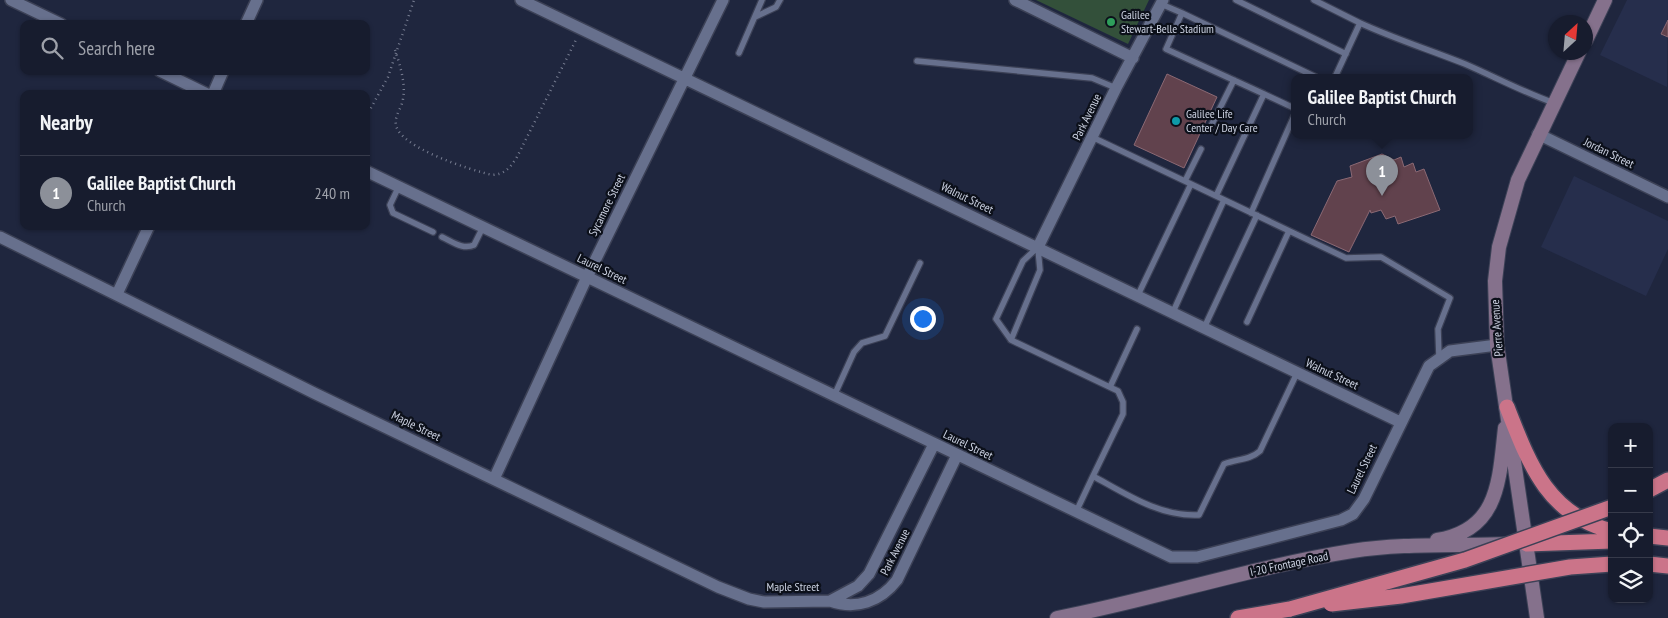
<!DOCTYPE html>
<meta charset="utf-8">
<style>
:root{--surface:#171c2e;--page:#202536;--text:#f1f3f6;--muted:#9ea1aa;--line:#363a4a;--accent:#8c9099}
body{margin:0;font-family:"PT Sans Narrow",sans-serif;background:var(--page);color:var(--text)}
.controls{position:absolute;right:15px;bottom:15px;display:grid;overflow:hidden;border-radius:10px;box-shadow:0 1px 4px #0004}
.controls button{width:45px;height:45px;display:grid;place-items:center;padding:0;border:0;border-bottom:1px solid var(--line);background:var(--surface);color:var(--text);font:25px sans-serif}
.compass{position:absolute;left:1548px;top:15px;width:45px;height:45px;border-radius:50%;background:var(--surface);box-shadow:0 1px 4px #0004;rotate:26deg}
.you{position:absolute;left:922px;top:318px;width:18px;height:18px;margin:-12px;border:4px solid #fff;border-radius:50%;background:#1a73e8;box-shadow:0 0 0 8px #1a73e833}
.badge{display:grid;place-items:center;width:32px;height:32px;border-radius:50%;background:var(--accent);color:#fff;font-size:16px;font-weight:700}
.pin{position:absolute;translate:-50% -41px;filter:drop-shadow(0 1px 2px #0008)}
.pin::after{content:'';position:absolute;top:26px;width:18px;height:15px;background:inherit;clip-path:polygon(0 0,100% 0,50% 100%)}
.popup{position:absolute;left:1291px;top:74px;width:182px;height:65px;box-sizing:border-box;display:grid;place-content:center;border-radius:10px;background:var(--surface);filter:drop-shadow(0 1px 4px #0005);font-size:16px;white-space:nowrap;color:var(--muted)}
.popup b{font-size:19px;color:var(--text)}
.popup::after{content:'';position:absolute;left:50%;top:100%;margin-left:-10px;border:10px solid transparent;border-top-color:var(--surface)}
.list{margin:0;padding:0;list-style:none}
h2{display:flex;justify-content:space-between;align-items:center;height:65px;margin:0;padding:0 20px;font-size:21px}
h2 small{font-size:16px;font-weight:400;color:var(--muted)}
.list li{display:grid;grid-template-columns:32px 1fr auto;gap:15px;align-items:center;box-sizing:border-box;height:75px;padding:0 20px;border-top:1px solid var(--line)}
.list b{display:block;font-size:19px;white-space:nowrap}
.list p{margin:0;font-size:16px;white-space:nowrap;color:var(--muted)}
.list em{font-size:16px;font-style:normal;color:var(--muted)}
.icon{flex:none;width:28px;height:28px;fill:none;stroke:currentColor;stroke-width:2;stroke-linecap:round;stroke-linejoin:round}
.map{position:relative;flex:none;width:1668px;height:618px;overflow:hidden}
.search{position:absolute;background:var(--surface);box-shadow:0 1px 4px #0004;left:20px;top:20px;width:350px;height:55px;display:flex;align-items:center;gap:12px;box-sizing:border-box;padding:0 18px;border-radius:10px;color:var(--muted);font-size:19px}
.panel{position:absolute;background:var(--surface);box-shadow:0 1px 4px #0004;left:20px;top:90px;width:350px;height:140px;border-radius:10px}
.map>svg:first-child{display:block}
</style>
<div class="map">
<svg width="1668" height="618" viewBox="0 0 1668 618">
<rect width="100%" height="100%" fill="#1f263e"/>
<!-- built -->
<path fill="#262e4c" d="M1627,0H1668L1667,87L1600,55Z
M1574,176L1668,221V249L1646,296L1541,247Z"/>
<!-- green -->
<path fill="#33503a" d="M1036,0H1149L1128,44Z"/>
<!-- building -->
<path fill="#61424d" stroke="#8b6974" d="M1668,20V37L1661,34Z
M1167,74L1217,97L1184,168L1134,145Z
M1382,154L1394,160L1401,157L1404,167L1413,163L1416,172L1424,169L1440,210L1398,224L1395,216L1386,219L1381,210L1371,213L1370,210L1349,252L1311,235L1337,181L1352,177L1350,166Z"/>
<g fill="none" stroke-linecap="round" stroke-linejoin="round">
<!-- service casing -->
<g stroke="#3c4156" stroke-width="8">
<path id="service" d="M1236,0L1346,54
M1314,0L1360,23L1335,77
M1161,4L1182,13L1166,49L1264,94
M1182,13L1316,77
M755,17L776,7L780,0
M1360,23C1395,39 1430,50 1465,64C1495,77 1523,92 1554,103
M739,53L762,0
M917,61L1092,78L1116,88
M1209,130L1234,80
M1092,137L1191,184
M1185,181L1201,149
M399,186L390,205L393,213L433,232
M1216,196L1264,94L1294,108
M1251,213L1294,116
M442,237C453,242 463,250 474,245L483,227
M1038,247L1023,261L996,319L1011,340L1118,391L1123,402V414L1093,476C1126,494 1160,517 1199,515L1224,464C1237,459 1250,460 1260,451L1297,373
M1138,295L1191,184L1346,258L1381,257L1450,298L1438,329L1439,357
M1173,312L1224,200
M1247,322L1289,231
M1204,328L1257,215
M1011,340L1040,270L1038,249
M1110,387L1137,329
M834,396L854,352L862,343L885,336L920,263
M1076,512L1093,476"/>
</g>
<!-- minor casing -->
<g stroke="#3c4156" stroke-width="14">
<path id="minor" d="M11,0L61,24
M521,0L1400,422
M1015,0L1133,58
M246,24L257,0
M160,71L207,94
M213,94L223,71
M1538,134L1668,197
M366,171L1171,557H1197L1341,520L1353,514L1364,499L1429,366L1450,351L1497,345
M0,237L314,393L718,587L749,599L764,602L830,601C856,610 880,602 897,580L957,455
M1038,247L1116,88L1163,0
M117,294L149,226
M494,479L587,277L723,0
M830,601L858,586L869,574L934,444"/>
</g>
<!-- secondary casing -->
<g stroke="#3c4156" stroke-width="16">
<path id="secondary" d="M1586,40L1605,0
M1437,540C1500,530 1499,479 1505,428
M1057,618C1156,599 1252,567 1352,551C1402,543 1454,546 1504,544
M1537,618L1497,345L1495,281L1499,247L1518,180L1579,52"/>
</g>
<!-- motorway casing -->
<g stroke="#3c4156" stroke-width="18">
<path id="motorway" d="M1507,407C1529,463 1547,515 1612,531
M1649,490L1668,480
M1649,536L1668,538
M1527,544L1612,541
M1649,564L1668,566
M1238,618L1290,609"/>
</g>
<!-- path -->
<path stroke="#787e92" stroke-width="2.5" stroke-dasharray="1 4" stroke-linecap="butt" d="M395,50C400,65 406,84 403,99C402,108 394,116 396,125C400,148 471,170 492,175C505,174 510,168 517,157L576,40
M366,117L388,77L414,0"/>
<!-- service -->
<use href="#service" stroke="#67708d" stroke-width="5.5"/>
<!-- minor -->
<use href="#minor" stroke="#67708d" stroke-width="11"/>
<!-- secondary -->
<use href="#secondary" stroke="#85718c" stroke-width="14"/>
<!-- motorway -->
<use href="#motorway" stroke="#cb7489" stroke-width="15"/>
<!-- motorway-bridge casing -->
<g stroke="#3c4156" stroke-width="18" stroke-linecap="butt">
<path id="motorway-bridge" d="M1331,604L1401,596L1570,567L1612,564
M1290,609L1465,560L1612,507"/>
</g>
<!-- motorway-bridge -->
<use href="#motorway-bridge" stroke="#cb7489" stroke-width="15"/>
</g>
<!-- markers -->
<circle fill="#2e9e5b" stroke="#0c101a" stroke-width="2" cx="1111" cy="22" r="5"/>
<circle fill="#0f9aa8" stroke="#0c101a" stroke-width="2" cx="1176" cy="121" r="5"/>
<g text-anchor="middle" stroke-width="4.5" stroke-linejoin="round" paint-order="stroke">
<!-- poi labels -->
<g font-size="12" fill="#cdd3e3" stroke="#0c101a" text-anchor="start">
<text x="1121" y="19">Galilee<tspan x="1121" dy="14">Stewart-Belle Stadium</tspan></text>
<text x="1186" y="118">Galilee Life<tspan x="1186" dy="14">Center / Day Care</tspan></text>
</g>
<!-- street labels -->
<g font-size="12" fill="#cdd3e3" stroke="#0c101a">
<text transform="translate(1087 117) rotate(-64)" y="4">Park Avenue</text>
<text transform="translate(1609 153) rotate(26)" y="4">Jordan Street</text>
<text transform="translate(967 198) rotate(26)" y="4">Walnut Street</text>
<text transform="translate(607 205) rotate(-64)" y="4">Sycamore Street</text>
<text transform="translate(602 269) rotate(26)" y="4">Laurel Street</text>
<text transform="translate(1497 328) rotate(-94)" y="4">Pierre Avenue</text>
<text transform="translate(1332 374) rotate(25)" y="4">Walnut Street</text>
<text transform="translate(416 426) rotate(26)" y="4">Maple Street</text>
<text transform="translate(968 445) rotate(26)" y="4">Laurel Street</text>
<text transform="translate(1362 469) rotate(-64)" y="4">Laurel Street</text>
<text transform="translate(895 552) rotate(-63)" y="4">Park Avenue</text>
<text transform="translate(1289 564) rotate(-12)" y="4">I-20 Frontage Road</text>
<text x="793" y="591">Maple Street</text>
</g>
</g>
</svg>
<div class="controls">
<button>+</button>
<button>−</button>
<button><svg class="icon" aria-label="locate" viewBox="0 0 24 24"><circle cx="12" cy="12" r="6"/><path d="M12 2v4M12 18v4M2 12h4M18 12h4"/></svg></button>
<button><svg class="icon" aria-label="layers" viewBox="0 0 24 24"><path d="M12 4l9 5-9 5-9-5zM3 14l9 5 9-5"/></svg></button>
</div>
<svg class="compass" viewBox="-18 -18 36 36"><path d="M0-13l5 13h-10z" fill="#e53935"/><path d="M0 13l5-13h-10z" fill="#9ea1aa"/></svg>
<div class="you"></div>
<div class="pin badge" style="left:1382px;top:196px">1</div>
<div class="popup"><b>Galilee Baptist Church</b>Church</div>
<div class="search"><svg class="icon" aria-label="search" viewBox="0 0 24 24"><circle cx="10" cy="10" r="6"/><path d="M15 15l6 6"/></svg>Search here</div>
<section class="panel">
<h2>Nearby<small></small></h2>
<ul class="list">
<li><span class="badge">1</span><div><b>Galilee Baptist Church</b><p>Church</p></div><em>240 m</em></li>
</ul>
</section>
</div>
